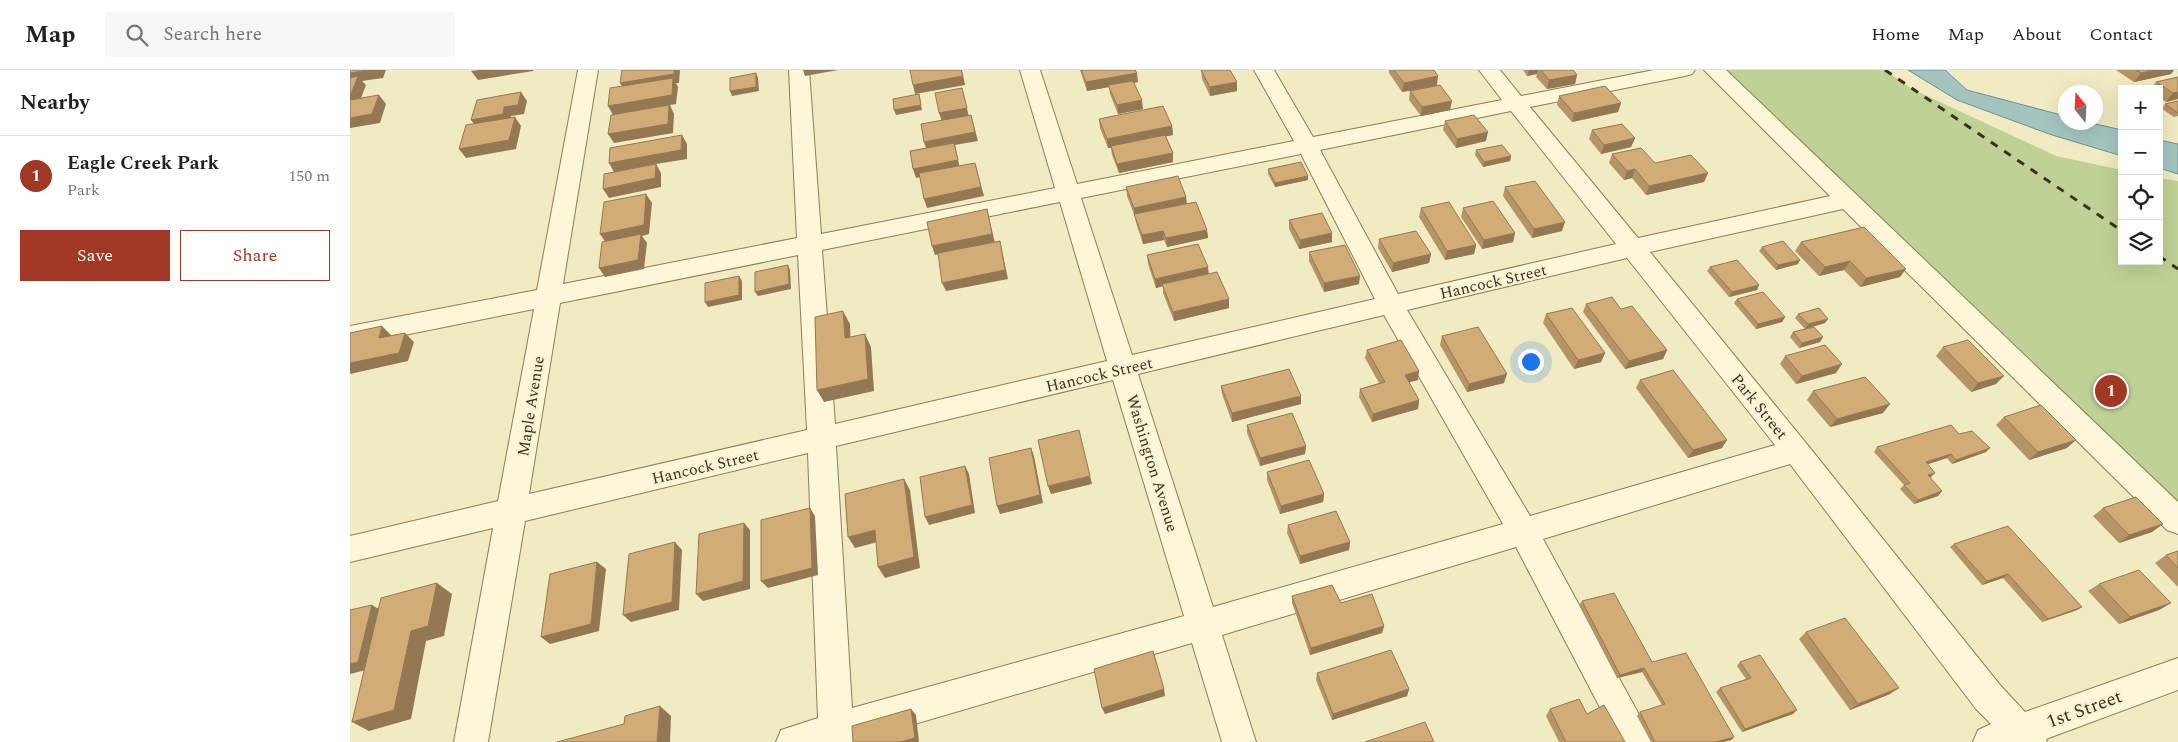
<!DOCTYPE html>
<meta charset="utf-8">
<style>
:root{--surface:#fff;--page:#f6f6f6;--text:#202124;--muted:#757577;--line:#e0e0e0;--accent:#a13823}
body{margin:0;font-family:Spectral,serif;background:var(--page);color:var(--text)}
.controls{position:absolute;right:15px;top:15px;display:grid;overflow:hidden;border-radius:0px;box-shadow:0 5px 20px #0002}
.controls button{width:45px;height:45px;display:grid;place-items:center;padding:0;border:0;border-bottom:1px solid var(--line);background:var(--surface);color:var(--text);font:25px sans-serif}
.compass{position:absolute;left:1708px;top:15px;width:45px;height:45px;border-radius:50%;background:var(--surface);box-shadow:0 5px 20px #0002;rotate:342deg}
.you{position:absolute;left:1180px;top:291px;width:18px;height:18px;margin:-12px;border:4px solid #fff;border-radius:50%;background:#1a73e8;box-shadow:0 0 0 8px #1a73e833}
.badge{display:grid;place-items:center;width:32px;height:32px;border-radius:50%;background:var(--accent);color:#fff;font-size:16px;font-weight:700}
.pin{position:absolute;translate:-50% -50%;border:2px solid #fff;box-shadow:0 1px 5px #0006}
.list{margin:0;padding:0;list-style:none}
h2{display:flex;justify-content:space-between;align-items:center;height:65px;margin:0;padding:0 20px;font-size:21px}
h2 small{font-size:16px;font-weight:400;color:var(--muted)}
.list li{display:grid;grid-template-columns:32px 1fr auto;gap:15px;align-items:center;box-sizing:border-box;height:80px;padding:0 20px;border-top:1px solid var(--line)}
.list b{display:block;font-size:19px;white-space:nowrap}
.list p{margin:0;font-size:16px;white-space:nowrap;color:var(--muted)}
.list em{font-size:16px;font-style:normal;color:var(--muted)}
.actions{display:flex;gap:10px;padding:15px 20px}
.actions a{flex:1;padding:11px 0;border:1px solid var(--accent);border-radius:0px;text-align:center;font-size:18px;color:var(--accent)}
.actions .main{background:var(--accent);color:#fff}
.icon{flex:none;width:28px;height:28px;fill:none;stroke:currentColor;stroke-width:2;stroke-linecap:round;stroke-linejoin:round}
.map{position:relative;flex:none;width:1828px;height:672px;overflow:hidden}
header{display:flex;align-items:center;gap:30px;box-sizing:border-box;height:70px;padding:0 25px;background:var(--surface);border-bottom:1px solid var(--line)}
header strong{font-size:24px}
nav{display:flex;gap:28px;margin-inline-start:auto;font-size:18px}
.search{width:350px;height:45px;background:var(--page);display:flex;align-items:center;gap:12px;box-sizing:border-box;padding:0 18px;border-radius:0px;color:var(--muted);font-size:19px}
main{display:flex}
aside{flex:1;background:var(--surface)}
.map>svg:first-child{display:block}
</style>
<header>
<strong>Map</strong>
<div class="search"><svg class="icon" aria-label="search" viewBox="0 0 24 24"><circle cx="10" cy="10" r="6"/><path d="M15 15l6 6"/></svg>Search here</div>
<nav><a>Home</a><a>Map</a><a>About</a><a>Contact</a></nav>
</header>
<main>
<aside>
<h2>Nearby<small></small></h2>
<ul class="list">
<li><span class="badge">1</span><div><b>Eagle Creek Park</b><p>Park</p></div><em>150 m</em></li>
</ul>
<div class="actions"><a class="main">Save</a><a>Share</a></div>
</aside>
<div class="map">
<svg width="1828" height="672" viewBox="0 0 1828 672">
<rect width="100%" height="100%" fill="#f1ebc3"/>
<!-- green -->
<path fill="#c0d196" d="M1362,0H1535L1562,19L1706,86L1772,100V191H1809V108L1828,111V451Z"/>
<!-- water -->
<path fill="#a5c4c0" stroke="#6b9390" d="M1558,0H1595L1617,20L1715,46L1716,52L1741,53L1772,60V86L1699,64L1607,30Z
M1809,70L1828,74V104L1809,98Z"/>
<g fill="none" stroke-linecap="round" stroke-linejoin="round">
<!-- minor casing -->
<g stroke="#8d7d58" stroke-width="2">
<path id="minor" d="M228,0H248L213,214L447,168L439,0H459L471,164L705,118L670,0H690L727,114L944,71L904,0H924L963,67L1152,30L1129,0H1150L1171,26L1304,0H1345L1342,4L1335,6L1180,37L1288,168L1480,126L1354,0H1376L1828,432V464L1817,460L1493,139L1300,182L1456,373L1650,615L1675,642L1828,588V620L1696,669L1697,672H1623L1628,660L1641,654L1626,639L1440,394L1193,469L1304,672H1268L1166,477L872,565L906,672H872L842,573L503,672H426L431,660L468,648L458,383L175,451L138,672H104L143,458L0,492V466L148,431L184,239L0,276V256L187,220ZM1161,41L1266,174L1048,224L970,80ZM951,84L1025,229L782,285L731,128ZM710,132L757,291L485,354L472,180ZM448,185L457,360L179,424L210,233ZM1277,188L1425,375L1180,446L1057,240ZM1034,245L1153,454L863,537L788,304ZM763,310L834,546L502,638L486,376Z"/>
</g>
<!-- minor -->
<use href="#minor" fill="#fbf7d7" fill-rule="evenodd"/>
<!-- rail -->
<path stroke="#3c311d" stroke-width="3" stroke-dasharray="8 8" stroke-linecap="butt" d="M1535,0L1772,161
M1809,186L1828,199"/>
</g>
<!-- wall -->
<path fill="#b59465" d="M730,0H785L788,12L784,13L793,39L768,44L760,24L759,17L737,21Z
M851,0L887,21L860,26L852,9Z
M1039,0H1084L1087,15L1100,40L1071,46L1059,30L1060,21L1052,22L1039,3Z
M1173,0H1223L1227,5L1225,14L1197,19L1186,7L1187,4L1177,6Z
M1766,0H1824L1821,4L1784,12Z
M1828,7V29L1816,32L1809,28V19H1801L1806,12Z
M1209,26L1271,33L1268,42L1222,52L1207,35Z
M1828,31V46L1824,47L1812,39L1815,34Z
M749,49L822,56L823,65L816,66L823,83V92L769,103L762,85L761,78H758L750,58Z
M1095,51L1136,71L1106,78L1093,60Z
M1242,60L1285,68L1281,77L1251,84L1239,69Z
M1126,80L1161,86L1160,91L1133,97L1125,85Z
M1262,84L1305,93L1358,103L1354,112L1296,125L1282,108L1274,110L1259,93Z
M918,99L958,106V110L925,117L918,104Z
M776,117L836,127L837,134L857,160L858,168L817,177L814,170L793,174L786,153L785,147L777,126Z
M1155,117L1212,161L1182,168L1153,126Z
M1071,138L1126,175L1124,184L1095,190L1069,147Z
M1113,138L1165,163L1163,172L1132,179L1111,147Z
M939,150L982,172L949,179L939,159Z
M1029,169L1081,184L1079,193L1042,202L1028,178Z
M1451,172L1550,207L1510,217L1494,200L1469,206L1445,181Z
M1412,177L1448,194L1426,200L1409,181Z
M959,182L1009,214L974,222L959,191Z
M797,185L858,197V203L879,238L824,251L813,223V216L806,218L798,194Z
M1360,197L1409,215L1407,220L1379,227L1357,201Z
M1387,229L1435,247L1432,252L1406,259L1384,233Z
M1236,234L1271,239L1317,280L1313,289L1275,299L1233,242Z
M1196,244L1255,283L1251,292L1224,299L1193,253Z
M1448,244L1475,253L1455,259L1445,248Z
M1443,262L1473,267L1470,272L1449,278L1440,267Z
M1092,266L1154,313L1117,322L1090,275Z
M1593,277L1646,314L1621,322L1586,286Z
M1017,280L1068,310L1059,312L1069,330L1068,339L1022,352L1009,327L1010,319L1029,313L1015,288Z
M1435,286L1486,303L1446,314L1430,294Z
M1290,310L1372,378L1338,388L1286,318Z
M871,316L951,334L882,352L872,324Z
M1463,321L1533,343L1480,357L1457,330Z
M1654,347L1717,378L1679,390L1646,355Z
M897,355L956,376L955,384L910,396L897,363Z
M1609,364L1636,382L1602,394L1597,388L1578,394L1581,407L1580,408L1592,421L1588,426L1564,434L1550,419L1554,415L1524,382L1527,377Z
M917,402L974,424L973,432L930,444L917,410Z
M1753,438L1802,462L1769,473L1743,446Z
M938,455L1000,472L999,480L950,494L937,463Z
M1604,474L1732,537L1727,540L1692,552L1653,508L1632,515L1600,477Z
M1828,481V517L1805,493L1816,485Z
M1749,514L1821,533L1809,540L1769,554L1738,521Z
M942,526L991,533L1034,556L1032,563L960,585L942,533Z
M1232,531L1302,592L1384,667L1381,670L1373,672H1301L1287,646L1290,642L1312,635L1292,602L1267,608L1229,535Z
M1456,562L1540,624L1500,640L1449,569Z
M1390,592L1443,644L1392,662L1366,622L1370,618L1396,609L1387,596Z
M967,603L1059,619L1057,626L982,650L966,610Z
M1200,639L1237,644L1275,672H1209L1196,646Z"/>
<!-- shaded-wall -->
<path fill="#937853" d="M18,0H36L33,8L12,11L16,15L9,33L0,34V3Z
M129,0H184L183,1L128,10L121,1Z
M324,0H330L329,13H326L328,17L326,34L320,35L324,44L323,63L264,73L258,64L263,45L258,36L276,22L270,13Z
M453,0H488L455,6Z
M612,0L615,15L565,24L563,15Z
M1179,0H1188L1187,4L1177,6Z
M1805,0H1824L1821,4L1784,12L1791,3Z
M406,3L408,8L409,21L382,26L380,21Z
M787,3L788,12L759,17L758,15L759,17L737,21L736,12Z
M1227,5L1225,14L1197,19L1199,10Z
M1088,6L1087,15L1052,22L1054,13Z
M887,12V21L860,26V17Z
M612,18L619,47L592,52L589,43Z
M171,22L177,31L174,44L161,46L159,53L128,59L121,50L154,37Z
M1828,22V29L1816,32L1823,23Z
M569,24L572,40L546,45L544,40Z
M29,25L36,34L30,53L0,58V48Z
M792,30L793,39L768,44L767,35Z
M1102,31L1100,40L1071,46L1072,37Z
M1271,33L1268,42L1222,52L1224,43Z
M621,45L628,71L605,75L610,99L566,108L563,99L577,81L574,72Z
M165,47L171,56L166,79L116,88L109,79Z
M822,56L823,65L758,78L757,69Z
M1138,62L1136,71L1106,78L1107,69Z
M332,65L337,74V89L306,94L311,103V117L259,128L253,119L306,94L264,102L259,93Z
M1285,68L1281,77L1251,84L1254,75Z
M823,83V92L769,103L767,94Z
M1161,86L1160,91L1133,97L1134,92Z
M625,93L634,126L577,138L574,129Z
M1285,99L1282,108L1274,110L1277,101Z
M1358,103L1354,112L1296,125L1299,116Z
M958,106V110L925,117V113Z
M296,124L302,133L299,164L292,166L297,173L294,199L255,207L249,198L256,173L250,164Z
M836,127L837,136L784,144V138Z
M637,139L645,173L585,185L582,176Z
M1215,152L1212,161L1182,168L1184,159Z
M857,160L858,168L817,177L816,168Z
M813,161L814,170L793,174L792,165Z
M982,163V172L949,179L950,170Z
M1165,163L1163,172L1132,179L1134,170Z
M650,171L658,209L596,221L592,213Z
M1126,175L1124,184L1095,190L1097,181Z
M1081,184L1079,193L1042,202L1043,193Z
M1450,190L1448,194L1426,200L1428,195Z
M1500,191L1494,200L1469,206L1475,197Z
M438,195L440,200L441,219L408,226L405,222Z
M858,197L859,206L812,214L813,216L806,218L805,209Z
M1556,199L1550,207L1510,217L1516,208Z
M389,206L392,211V230L358,237L355,232Z
M1010,206L1009,214L974,222V213Z
M1409,215L1407,220L1379,227L1382,222Z
M879,229V238L824,251L823,242Z
M493,241L500,254L501,281L495,268Z
M1435,247L1432,252L1406,259L1408,254Z
M1478,249L1475,253L1455,259L1458,254Z
M32,256L41,265L38,277L29,268Z
M55,263L64,272L58,291L0,304V293Z
M515,264L521,277L524,321L474,332L467,320Z
M1473,267L1470,272L1449,278L1452,273Z
M1317,280L1313,289L1275,299L1279,291Z
M1255,283L1251,292L1224,299L1228,290Z
M1492,294L1486,303L1446,314L1452,306Z
M1069,301L1068,310L1053,314L1055,305Z
M1157,304L1154,313L1117,322L1119,314Z
M1654,306L1646,314L1621,322L1628,313Z
M951,326V334L882,352V343Z
M1069,330L1068,339L1022,352L1023,344Z
M1540,334L1533,343L1480,357L1487,349Z
M1377,370L1372,378L1338,388L1343,380Z
M1726,370L1717,378L1679,390L1688,382Z
M956,376L955,384L910,396V388Z
M681,378L684,386L693,433L650,444L647,436Z
M1640,378L1636,382L1602,394L1606,390Z
M1601,384L1597,388L1572,396L1576,392Z
M615,396L619,404L625,443L579,455L575,447Z
M1585,403L1581,407L1574,409L1578,405Z
M740,406L742,414L701,424L698,416Z
M554,409L560,420L570,498L535,508L528,497Z
M1592,421L1588,426L1564,434L1568,430Z
M974,424L973,432L930,444L931,436Z
M460,438L465,446L468,505L418,518L411,511Z
M394,453L400,460V519L353,531L346,524Z
M1813,454L1802,462L1769,473L1779,465Z
M525,460L531,471L505,478L498,467Z
M325,472L332,480L329,540L281,552L273,545Z
M1000,472L999,480L950,494V486Z
M247,492L256,499L249,561L200,574L191,567Z
M1658,504L1653,508L1632,515L1637,511Z
M87,513L102,524L94,566L76,571L61,649L19,661L2,652L61,561Z
M1821,533L1809,540L1769,554L1780,547Z
M22,535L34,542L20,599L0,604V594Z
M1732,537L1727,540L1692,552L1698,549Z
M1034,556L1032,563L960,585L961,578Z
M1294,598L1292,602L1267,608L1270,605Z
M1549,618L1540,624L1500,640L1508,634Z
M814,619L815,626L755,644L752,638Z
M1059,619L1057,626L982,650L983,644Z
M310,636L321,646L320,672H307Z
M561,639L566,645L569,672H550Z
M1447,640L1443,644L1392,662L1395,659Z
M1384,667L1381,670L1373,672H1366Z"/>
<!-- building -->
<path fill="#d2ac76" stroke="#937853" d="M0,0H18L0,3Z
M272,0H324V4L270,13Z
M560,0H611L613,6L563,15Z
M731,0H785L787,3L736,12Z
M851,0H880L887,12L860,17Z
M1044,0H1084L1088,6L1054,13Z
M1191,0H1223L1227,5L1199,10Z
M1786,0H1805L1791,3Z
M406,3V17L380,21V8Z
M8,6L1,24H0V8Z
M1828,7V22L1823,23L1806,12Z
M323,8L322,25L258,36L260,18Z
M783,11L792,30L767,35L758,15Z
M1090,15L1102,31L1072,37L1060,21Z
M1255,16L1271,33L1224,43L1209,26Z
M612,18L617,38L589,43L585,23Z
M171,22L168,35L154,37L153,44L121,50L127,30Z
M569,24L571,35L544,40L543,29Z
M29,25L22,44L0,48V30Z
M1828,31V43L1815,34Z
M319,35L318,54L258,64L261,45Z
M813,36L822,56L757,69L749,49Z
M621,45L625,62L574,72L571,54Z
M1124,45L1138,62L1107,69L1095,51Z
M165,47L159,70L109,79L116,55Z
M1272,54L1285,68L1254,75L1242,60Z
M332,65L331,80L259,93L260,78Z
M815,65L823,83L767,94L761,76Z
M604,73L608,90L563,99L560,81Z
M1152,75L1161,86L1134,92L1126,80Z
M1291,78L1305,93L1341,85L1358,103L1299,116L1285,99L1277,101L1262,84Z
M951,92L958,106L925,113L918,99Z
M625,93L631,117L574,129L569,103Z
M306,94L305,108L253,119L254,104Z
M828,106L836,127L784,138L776,117Z
M1185,111L1215,152L1184,159L1155,117Z
M296,124L294,155L250,164L254,132Z
M1143,131L1165,163L1134,170L1113,138Z
M846,132L857,160L816,168L813,161L792,165L784,144Z
M1099,132L1126,175L1097,181L1071,138Z
M637,139L642,164L582,176L577,152Z
M972,143L982,163L950,170L939,150Z
M1514,157L1556,199L1516,208L1500,191L1475,197L1451,172Z
M1066,161L1081,184L1043,193L1029,169Z
M291,164L288,190L249,198L252,172Z
M650,171L655,200L592,213L588,183Z
M1433,171L1450,190L1428,195L1412,177Z
M848,174L858,197L805,209L797,185Z
M995,175L1010,206L974,213L959,182Z
M1387,190L1409,215L1382,222L1360,197Z
M438,195L439,214L405,222V202Z
M867,202L879,229L823,242L812,214Z
M389,206V225L355,232V213Z
M1413,222L1435,247L1408,254L1387,229Z
M1262,227L1271,239L1282,236L1317,280L1279,291L1236,234Z
M1222,238L1255,283L1228,290L1196,244Z
M1469,238L1478,249L1458,254L1448,244Z
M493,241L495,268L515,264L518,309L467,320L465,247Z
M32,256L29,268L55,263L49,283L0,293V263Z
M1128,257L1157,304L1119,314L1092,266Z
M1464,257L1473,267L1452,273L1443,262Z
M1051,270L1069,301L1055,305L1069,330L1023,344L1010,319L1035,312L1017,280Z
M1618,270L1654,306L1628,313L1593,277Z
M1475,275L1492,294L1452,306L1435,286Z
M939,299L951,326L882,343L871,316Z
M1323,300L1377,370L1343,380L1290,310Z
M1515,307L1540,334L1487,349L1463,321Z
M1691,335L1726,370L1688,382L1654,347Z
M942,343L956,376L910,388L897,355Z
M1601,355L1609,364L1622,361L1640,378L1606,390L1601,384L1576,392L1585,403L1578,405L1592,421L1568,430L1554,415L1560,413L1527,377Z
M729,360L740,406L698,416L688,370Z
M681,378L690,425L647,436L639,388Z
M959,390L974,424L931,436L917,402Z
M615,396L622,435L575,447L570,407Z
M554,409L564,487L528,497L525,460L498,467L495,424Z
M1786,427L1813,454L1779,465L1753,438Z
M460,438L462,498L411,511V450Z
M986,441L1000,472L950,486L938,455Z
M394,453L393,511L346,524L349,464Z
M1658,456L1732,537L1698,549L1658,504L1637,511L1604,474Z
M325,472L322,532L273,545L279,484Z
M1828,481V498L1816,485Z
M247,492L241,554L191,567L200,504Z
M1789,500L1821,533L1780,547L1749,514Z
M87,513L78,556L61,561L44,640L2,652L31,528Z
M982,515L991,533L1022,524L1034,556L961,578L942,526Z
M1264,523L1302,592L1336,583L1384,667L1366,672H1305L1290,642L1315,634L1294,598L1270,605L1232,531Z
M22,535L8,592L0,594V540Z
M1495,548L1549,618L1508,634L1456,562Z
M1041,580L1059,619L983,644L967,603Z
M803,581L814,619L752,638L744,599Z
M1410,585L1447,640L1395,659L1370,618L1401,608L1390,592Z
M1229,629L1237,644L1254,635L1275,672H1216L1200,639Z
M310,636L307,672H207L274,654L275,646Z
M561,639L565,668L550,672H503L502,656Z
M1075,652L1084,672H1015Z"/>
<g text-anchor="middle" stroke-width="4.5" stroke-linejoin="round" paint-order="stroke">
<!-- street labels -->
<g font-size="16" fill="#3c311d" stroke="#f8f4d3">
<text transform="translate(1143 211) rotate(-13)" y="6">Hancock Street</text>
<text transform="translate(749 304) rotate(-13)" y="6">Hancock Street</text>
<text transform="translate(180 336) rotate(-81)" y="6">Maple Avenue</text>
<text transform="translate(1410 336) rotate(51)" y="6">Park Street</text>
<text transform="translate(803 393) rotate(73)" y="6">Washington Avenue</text>
<text transform="translate(355 396) rotate(-13)" y="6">Hancock Street</text>
</g>
<!-- near-street labels -->
<g font-size="19" fill="#3c311d" stroke="#f8f4d3">
<text transform="translate(1734 638) rotate(-20)" y="7">1st Street</text>
</g>
</g>
</svg>
<div class="controls">
<button>+</button>
<button>−</button>
<button><svg class="icon" aria-label="locate" viewBox="0 0 24 24"><circle cx="12" cy="12" r="6"/><path d="M12 2v4M12 18v4M2 12h4M18 12h4"/></svg></button>
<button><svg class="icon" aria-label="layers" viewBox="0 0 24 24"><path d="M12 4l9 5-9 5-9-5zM3 14l9 5 9-5"/></svg></button>
</div>
<svg class="compass" viewBox="-18 -18 36 36"><path d="M0-13l5 13h-10z" fill="#e53935"/><path d="M0 13l5-13h-10z" fill="#757577"/></svg>
<div class="you"></div>
<div class="pin badge" style="left:1761px;top:321px">1</div>
</div>
</main>
